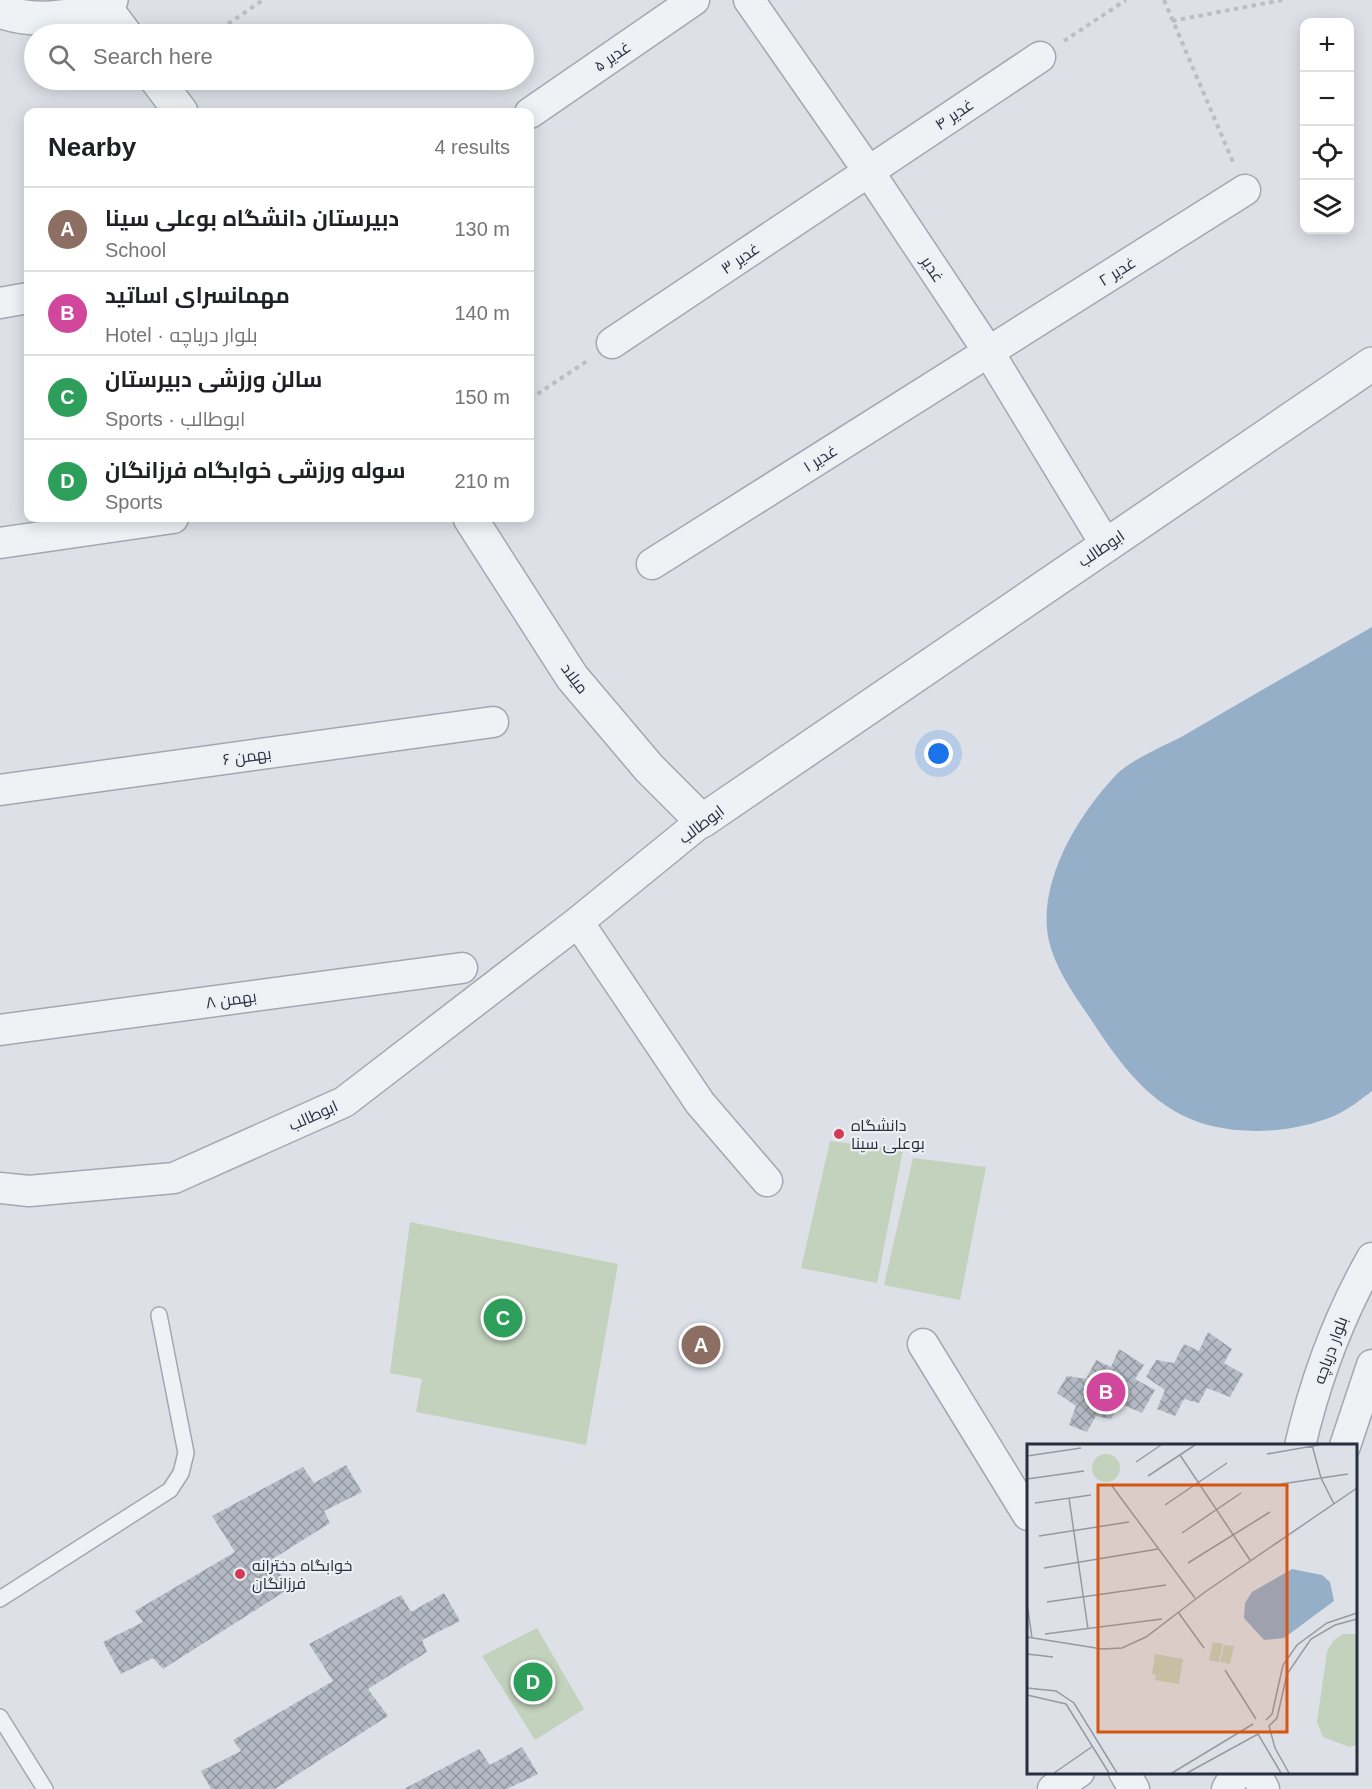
<!DOCTYPE html>
<meta charset="utf-8">
<style>
:root{--surface:#fff;--page:#f2f2f2;--text:#202124;--muted:#757577;--line:#e0e0e0;--accent:#b45309}
body{margin:0;font-family:Helvetica,Cairo,sans-serif;background:var(--page);color:var(--text)}
.controls{position:absolute;right:18px;top:18px;display:grid;overflow:hidden;border-radius:12px;box-shadow:0 3px 15px #0003}
.controls button{width:54px;height:54px;display:grid;place-items:center;padding:0;border:0;border-bottom:2px solid var(--line);background:var(--surface);color:var(--text);font:30px sans-serif}
.you{position:absolute;left:939px;top:754px;width:21px;height:21px;margin:-15px;border:4px solid #fff;border-radius:50%;background:#1a73e8;box-shadow:0 0 0 9px #1a73e833}
.badge{display:grid;place-items:center;width:39px;height:39px;border-radius:50%;background:var(--accent);color:#fff;font-size:20px;font-weight:700}
.pin{position:absolute;translate:-50% -50%;border:3px solid #fff;box-shadow:0 2px 6px #0006}
.list{margin:0;padding:0;list-style:none}
h2{display:flex;justify-content:space-between;align-items:center;height:78px;margin:0;padding:0 24px;font-size:26px}
h2 small{font-size:20px;font-weight:400;color:var(--muted)}
.list li{display:grid;grid-template-columns:39px 1fr auto;gap:18px;align-items:center;box-sizing:border-box;height:84px;padding:0 24px;border-top:2px solid var(--line)}
.list b{display:block;font-size:22px;white-space:nowrap}
.list p{margin:0;font-size:20px;white-space:nowrap;color:var(--muted)}
.list em{font-size:20px;font-style:normal;color:var(--muted)}
.icon{flex:none;width:33px;height:33px;fill:none;stroke:currentColor;stroke-width:2;stroke-linecap:round;stroke-linejoin:round}
.map{position:relative;flex:none;width:1372px;height:1789px;overflow:hidden}
.search{position:absolute;background:var(--surface);box-shadow:0 3px 15px #0003;left:24px;top:24px;width:510px;height:66px;display:flex;align-items:center;gap:15px;box-sizing:border-box;padding:0 21px;border-radius:33px;color:var(--muted);font-size:22px}
.panel{position:absolute;background:var(--surface);box-shadow:0 3px 15px #0003;left:24px;top:108px;width:510px;height:414px;border-radius:12px}
.map>svg:first-child{display:block}
</style>
<div class="map">
<svg width="1372" height="1789" viewBox="0 0 1372 1789">
<defs>
<pattern id="building-cross-hatch" width="8" height="8" patternUnits="userSpaceOnUse" patternTransform="scale(1.5)"><rect width="8" height="8" fill="#b4bac4"/><path d="M0 0l8 8M0 8l8-8" fill="none" stroke="#9298a1"/></pattern>
</defs>
<rect width="100%" height="100%" fill="#dde1e7"/>
<!-- garden -->
<path fill="#c3d2bd" d="M830,1141L903,1150L877,1283L801,1268Z
M913,1158L986,1167L960,1300L884,1285Z
M410,1222L618,1264L586,1445L416,1412L422,1379L390,1373Z
M537,1628L584,1709L535,1740L482,1656Z"/>
<!-- water -->
<path fill="#96afc9" d="M1372,627V1091C1360,1100 1348,1110 1334,1116C1286,1136 1216,1138 1171,1109C1135,1086 1113,1053 1090,1018C1072,992 1050,961 1047,929C1042,874 1080,813 1116,775C1130,760 1164,746 1183,736C1246,699 1309,663 1372,627Z"/>
<!-- building -->
<path fill="url(#building-cross-hatch)" d="M1208,1332L1232,1349L1224,1363L1243,1374L1230,1397L1207,1388L1199,1403L1184,1399L1175,1416L1157,1409L1165,1390L1146,1377L1156,1360L1174,1363L1184,1344L1199,1351Z
M1119,1349L1144,1365L1135,1379L1155,1390L1142,1413L1119,1403L1111,1419L1096,1416L1087,1432L1069,1425L1076,1406L1057,1393L1067,1376L1086,1379L1096,1360L1111,1367Z
M346,1465L362,1492L324,1511L330,1523L271,1560L290,1588L163,1669L153,1658L121,1674L103,1642L143,1622L135,1611L235,1552L212,1516L303,1467L314,1483Z
M444,1593L460,1621L422,1640L427,1652L368,1689L388,1716L275,1789H211L201,1771L241,1751L233,1740L333,1681L309,1644L401,1595L411,1612Z
M522,1747L538,1774L507,1789H404L479,1749L490,1765Z"/>
<g fill="none" stroke-linecap="round" stroke-linejoin="round">
<!-- service casing -->
<g stroke="#a2a8b1" stroke-width="18">
<path id="service" d="M0,1599L170,1490L181,1473L186,1453L159,1315
M0,1717L45,1789"/>
</g>
<!-- minor casing -->
<g stroke="#a2a8b1" stroke-width="33">
<path id="minor" d="M749,0L869,172L988,351L1106,545
M530,113L694,0
M0,303L28,298
M612,343L1040,57
M0,543L173,518
M652,564L1245,190
M0,790L493,722
M578,922L700,1103L767,1181
M0,1030L462,968
M0,1188L29,1191L174,1178L344,1102L578,922L702,821
M923,1344L1028,1515
M1300,1446C1315,1381 1339,1316 1372,1258
M1345,1446L1372,1365
M1124,1772L1134,1789
M1255,1772L1264,1789
M1053,1789L1079,1772
M1227,1789L1237,1772"/>
</g>
<!-- tertiary casing -->
<g stroke="#a2a8b1" stroke-width="36">
<path id="tertiary" d="M103,5L125,34
M0,11C32,23 82,20 111,0
M157,80L181,112
M470,518L572,677L649,768L702,821L1372,364"/>
</g>
<!-- path -->
<path stroke="#bbbfc5" stroke-width="4" stroke-dasharray="4.5 4.5" stroke-linecap="butt" d="M1164,0L1233,162
M1172,21L1282,0
M213,34L263,0
M1064,41L1126,0
M530,399L587,361"/>
<!-- service -->
<use href="#service" stroke="#eff2f5" stroke-width="15"/>
<!-- minor -->
<use href="#minor" stroke="#eff2f5" stroke-width="30"/>
<!-- tertiary -->
<use href="#tertiary" stroke="#eff2f5" stroke-width="33"/>
</g>
<!-- markers -->
<g fill="#d33b54" stroke="#ecf0f5" stroke-width="2">
<circle cx="839" cy="1134" r="6"/>
<circle cx="240" cy="1574" r="6"/>
</g>
<g text-anchor="middle" stroke-width="4.5" stroke-linejoin="round" paint-order="stroke">
<!-- street labels -->
<g font-size="16" fill="#262f3e" stroke="#ecf0f5">
<text transform="translate(612 56) rotate(-34)" y="6">غدیر ۵</text>
<text transform="translate(954 114) rotate(-34)" y="6">غدیر ۴</text>
<text transform="translate(740 258) rotate(-34)" y="6">غدیر ۳</text>
<text transform="translate(933 269) rotate(56)" y="6">غدیر</text>
<text transform="translate(1117 271) rotate(-32)" y="6">غدیر ۲</text>
<text transform="translate(820 458) rotate(-32)" y="6">غدیر ۱</text>
<text transform="translate(1101 548) rotate(-34)" y="6">ابوطالب</text>
<text transform="translate(575 678) rotate(53)" y="6">میلاد</text>
<text transform="translate(247 756) rotate(-8)" y="6">بهمن ۶</text>
<text transform="translate(701 824) rotate(-37)" y="6">ابوطالب</text>
<text transform="translate(231 999) rotate(-8)" y="6">بهمن ۸</text>
<text transform="translate(313 1115) rotate(-24)" y="6">ابوطالب</text>
<text transform="translate(1330 1350) rotate(-70)" y="6">بلوار دریاچه</text>
</g>
<!-- poi labels -->
<g font-size="16" fill="#262f3e" stroke="#ecf0f5" text-anchor="start">
<text x="851" y="1131">دانشگاه<tspan x="851" dy="18">بوعلی سینا</tspan></text>
<text x="252" y="1571">خوابگاه دخترانه<tspan x="252" dy="18">فرزانگان</tspan></text>
</g>
</g>
<!-- overview -->
<g transform="translate(1027 1444)">
<rect width="330" height="330" fill="#dde1e7"/>
<path d="M65 24a14 14 0 1 1 28 0a14 14 0 1 1-28 0Z" fill="#c3d2bd"/>
<path d="M317,190H330V301L322,303L296,293L290,278L300,207L307,196ZM186,198L196,200L192,218L182,216ZM197,201L207,202L203,220L193,218ZM128,210L156,215L152,240L128,236L129,231L125,230Z" fill="#c3d2bd"/>
<path d="M265,125L295,131L303,138L307,157L257,194L237,196L217,174L218,159L225,148Z" fill="#96afc9"/>
<path fill="none" stroke="#949aa3" stroke-width="1.5" d="M285,1L294,34L307,60M240,10L292,1M153,11L223,116M0,12L54,4M109,18L134,1M121,32L168,1M0,35L57,27M254,40L321,30M85,42L168,154M42,54L61,185M8,59L64,51M138,61L200,19M155,89L214,49M12,92L102,78M161,119L243,68M17,124L131,105M20,158L139,141M0,159L5,194M151,168L177,204M18,190L135,175M0,193L75,205L95,204L119,193L178,148L330,44M0,210L26,213M198,226L229,275M0,244L29,247L47,259L90,329M0,251L39,260L82,329M239,276L245,270L256,221L270,201L300,179L330,169M27,329L66,302M145,329L226,280M160,329L231,290L254,329M262,329L248,304L242,282L250,274L260,230L284,195L308,181L330,175"/>
<path fill="#d55511" fill-opacity="0.15" stroke="#d55511" stroke-width="3" d="M71,41H260V288H71Z"/>
<rect width="330" height="330" fill="none" stroke="#262f3e" stroke-width="3"/>
</g>
</svg>
<div class="controls">
<button>+</button>
<button>−</button>
<button><svg class="icon" aria-label="locate" viewBox="0 0 24 24"><circle cx="12" cy="12" r="6"/><path d="M12 2v4M12 18v4M2 12h4M18 12h4"/></svg></button>
<button><svg class="icon" aria-label="layers" viewBox="0 0 24 24"><path d="M12 4l9 5-9 5-9-5zM3 14l9 5 9-5"/></svg></button>
</div>
<div class="you"></div>
<div class="pin badge" style="left:701px;top:1345px;background:#8d6e63">A</div>
<div class="pin badge" style="left:1106px;top:1392px;background:#d1479c">B</div>
<div class="pin badge" style="left:503px;top:1318px;background:#2e9e5b">C</div>
<div class="pin badge" style="left:533px;top:1682px;background:#2e9e5b">D</div>
<div class="search"><svg class="icon" aria-label="search" viewBox="0 0 24 24"><circle cx="10" cy="10" r="6"/><path d="M15 15l6 6"/></svg>Search here</div>
<section class="panel">
<h2>Nearby<small>4 results</small></h2>
<ul class="list">
<li><span class="badge" style="background:#8d6e63">A</span><div><b>دبیرستان دانشگاه بوعلی سینا</b><p>School</p></div><em>130 m</em></li>
<li><span class="badge" style="background:#d1479c">B</span><div><b>مهمانسرای اساتید</b><p>Hotel · بلوار دریاچه</p></div><em>140 m</em></li>
<li><span class="badge" style="background:#2e9e5b">C</span><div><b>سالن ورزشی دبیرستان</b><p>Sports · ابوطالب</p></div><em>150 m</em></li>
<li><span class="badge" style="background:#2e9e5b">D</span><div><b>سوله ورزشی خوابگاه فرزانگان</b><p>Sports</p></div><em>210 m</em></li>
</ul>
</section>
</div>
